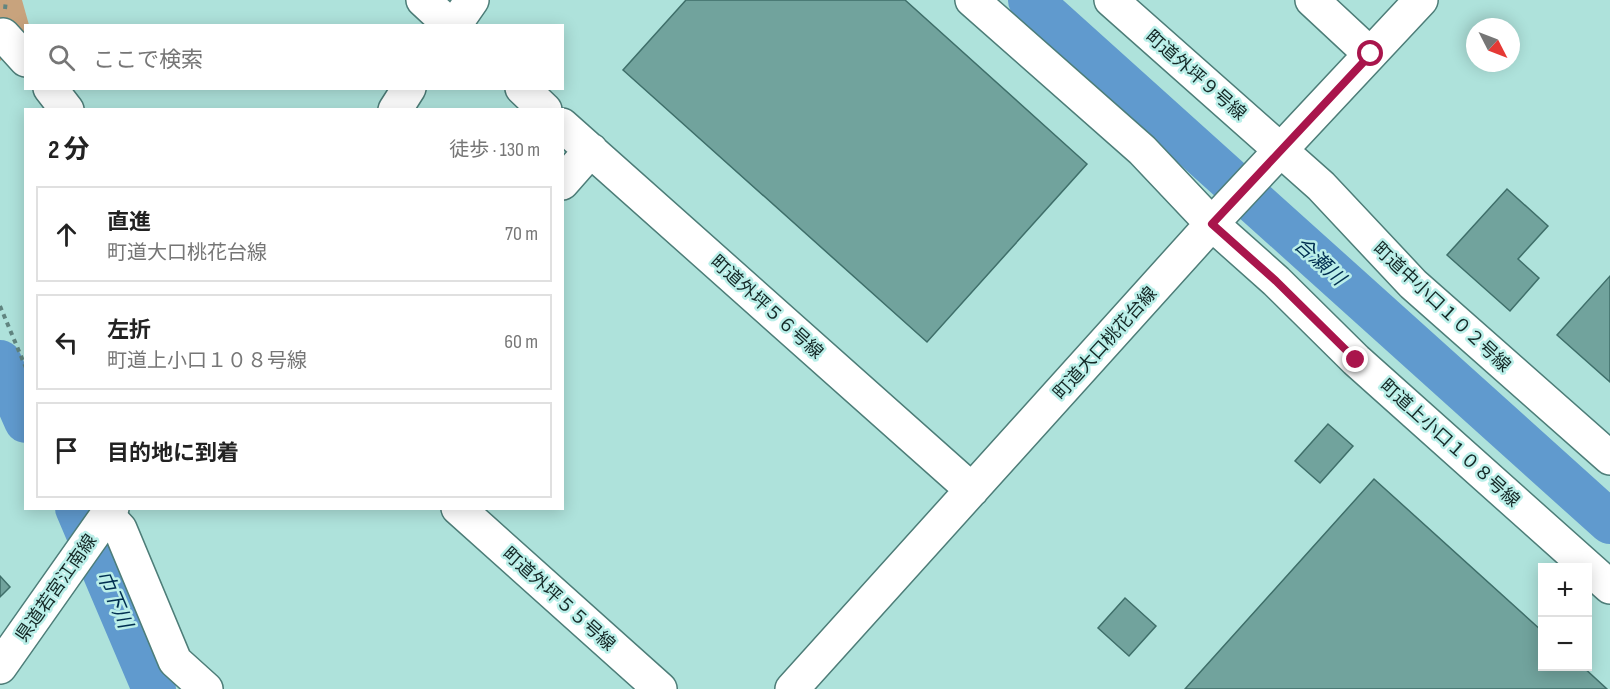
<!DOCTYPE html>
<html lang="ja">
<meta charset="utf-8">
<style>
:root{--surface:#fff;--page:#f6f6f6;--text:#222;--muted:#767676;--line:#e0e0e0}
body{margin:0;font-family:"Sofia Sans Condensed","Noto Sans JP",sans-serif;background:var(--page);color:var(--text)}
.controls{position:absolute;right:18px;bottom:18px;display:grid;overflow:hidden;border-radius:0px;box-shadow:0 3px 15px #0003}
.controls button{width:54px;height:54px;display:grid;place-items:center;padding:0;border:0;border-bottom:2px solid var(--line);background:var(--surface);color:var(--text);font:30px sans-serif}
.compass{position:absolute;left:1466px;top:18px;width:54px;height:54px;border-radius:50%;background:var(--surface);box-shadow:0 3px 15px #0003;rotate:132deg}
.stop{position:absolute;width:18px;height:18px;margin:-14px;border:4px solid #a9154c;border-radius:50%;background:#fff}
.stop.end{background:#a9154c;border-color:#fff;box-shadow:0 2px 6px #0008}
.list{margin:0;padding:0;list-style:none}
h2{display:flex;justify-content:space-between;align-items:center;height:78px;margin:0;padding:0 24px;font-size:26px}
h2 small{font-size:20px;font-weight:400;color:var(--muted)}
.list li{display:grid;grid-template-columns:39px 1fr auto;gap:18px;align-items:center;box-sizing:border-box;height:96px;margin:0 12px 12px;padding:0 12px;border:2px solid var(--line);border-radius:0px}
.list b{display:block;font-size:22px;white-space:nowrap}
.list p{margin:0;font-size:20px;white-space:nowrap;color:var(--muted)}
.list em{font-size:20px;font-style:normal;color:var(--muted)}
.icon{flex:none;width:33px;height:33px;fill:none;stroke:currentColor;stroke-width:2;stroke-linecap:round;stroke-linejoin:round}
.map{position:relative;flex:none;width:1610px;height:689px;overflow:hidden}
.search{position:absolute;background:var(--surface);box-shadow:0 3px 15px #0003;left:24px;top:24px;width:540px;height:66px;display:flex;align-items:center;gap:15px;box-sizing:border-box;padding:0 21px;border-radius:0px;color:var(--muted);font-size:22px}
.panel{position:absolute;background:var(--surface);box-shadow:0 3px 15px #0003;left:24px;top:108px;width:540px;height:402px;border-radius:0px}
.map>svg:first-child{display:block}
</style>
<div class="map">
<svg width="1610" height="689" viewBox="0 0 1610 689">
<rect width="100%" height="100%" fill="#aee2db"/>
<!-- green -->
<path fill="#c8a37d" d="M0,0H22L29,25L26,26L25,39L0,61Z"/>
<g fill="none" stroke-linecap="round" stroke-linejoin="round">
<!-- river -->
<path stroke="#609ace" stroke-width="44" d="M1030,0L1610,522
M0,362L26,421
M77,508L154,689"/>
</g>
<!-- building -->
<path fill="#71a39d" stroke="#3f6f6a" stroke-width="1.5" d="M686,0H905L1087,164L927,342L623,70Z
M1507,189L1548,226L1518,259L1539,278L1510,311L1447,255Z
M1610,276V382L1557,335Z
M1328,424L1353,446L1320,483L1295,461Z
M1374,479L1542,631V666H1582L1607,689H1185Z
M0,576L10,587L0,597Z
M1125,598L1156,626L1129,656L1098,628Z"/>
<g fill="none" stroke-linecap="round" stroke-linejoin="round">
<!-- minor casing -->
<g stroke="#4d7d78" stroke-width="36">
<path id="minor" d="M423,0L451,26
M972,0L1142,150L1212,224L1276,281L1356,360L1610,587
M1111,0L1321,186L1413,284L1610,458
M1312,0L1370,54
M3,35L26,60
M50,88L67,110
M522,88L545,110
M562,125L972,490
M562,183L591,150
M458,508L660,689
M107,515L120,529L175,661L206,689
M792,689L1218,217L1421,0"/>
</g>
<!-- major casing -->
<g stroke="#4d7d78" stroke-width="36">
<path id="major" d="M454,26L472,0
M395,110L409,88
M0,667L112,508"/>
</g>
<!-- path -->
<path stroke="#618580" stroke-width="4" stroke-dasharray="4.5 4.5" stroke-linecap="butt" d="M5,9L6,0
M0,306L26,368"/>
<!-- minor -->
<use href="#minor" stroke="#fff" stroke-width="33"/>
<!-- major -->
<use href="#major" stroke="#fff" stroke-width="33"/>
</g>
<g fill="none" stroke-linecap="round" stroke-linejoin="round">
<!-- route -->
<path stroke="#a9154c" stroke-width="8" d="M1356,360L1276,281L1212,224L1371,54"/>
</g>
<g text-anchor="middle" stroke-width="5" stroke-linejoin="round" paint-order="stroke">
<!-- street labels -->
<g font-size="18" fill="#142826" stroke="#bbefe9">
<text transform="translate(1196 75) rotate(41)" y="6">町道外坪９号線</text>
<text transform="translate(767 307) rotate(42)" y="6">町道外坪５６号線</text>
<text transform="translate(1442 307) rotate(43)" y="6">町道中小口１０２号線</text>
<text transform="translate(1105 343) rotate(-48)" y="6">町道大口桃花台線</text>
<text transform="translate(1450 443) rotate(42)" y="6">町道上小口１０８号線</text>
<text transform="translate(56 588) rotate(-55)" y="6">県道若宮江南線</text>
<text transform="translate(559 599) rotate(42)" y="6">町道外坪５５号線</text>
</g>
<!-- water labels -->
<g font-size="20" font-style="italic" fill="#002e50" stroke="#bbefe9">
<text transform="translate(1320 261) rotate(42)" y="7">合瀬川</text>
<text transform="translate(115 599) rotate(67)" y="7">巾下川</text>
</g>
</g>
</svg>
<div class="controls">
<button>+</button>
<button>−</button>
</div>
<svg class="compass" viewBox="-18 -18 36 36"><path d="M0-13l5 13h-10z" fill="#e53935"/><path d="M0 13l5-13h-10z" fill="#767676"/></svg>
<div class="stop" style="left:1371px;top:54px"></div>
<div class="stop end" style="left:1356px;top:360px"></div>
<div class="search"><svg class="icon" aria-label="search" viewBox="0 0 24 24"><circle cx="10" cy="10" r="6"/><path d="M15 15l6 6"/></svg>ここで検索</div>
<section class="panel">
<h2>2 分<small>徒歩 · 130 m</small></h2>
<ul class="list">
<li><svg class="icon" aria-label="ahead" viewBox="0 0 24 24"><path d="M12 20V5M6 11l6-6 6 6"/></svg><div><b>直進</b><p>町道大口桃花台線</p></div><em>70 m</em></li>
<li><svg class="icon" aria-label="left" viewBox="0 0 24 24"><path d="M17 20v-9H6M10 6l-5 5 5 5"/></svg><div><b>左折</b><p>町道上小口１０８号線</p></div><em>60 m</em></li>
<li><svg class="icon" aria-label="arrive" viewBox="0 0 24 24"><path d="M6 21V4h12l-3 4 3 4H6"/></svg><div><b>目的地に到着</b></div></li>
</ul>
</section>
</div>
